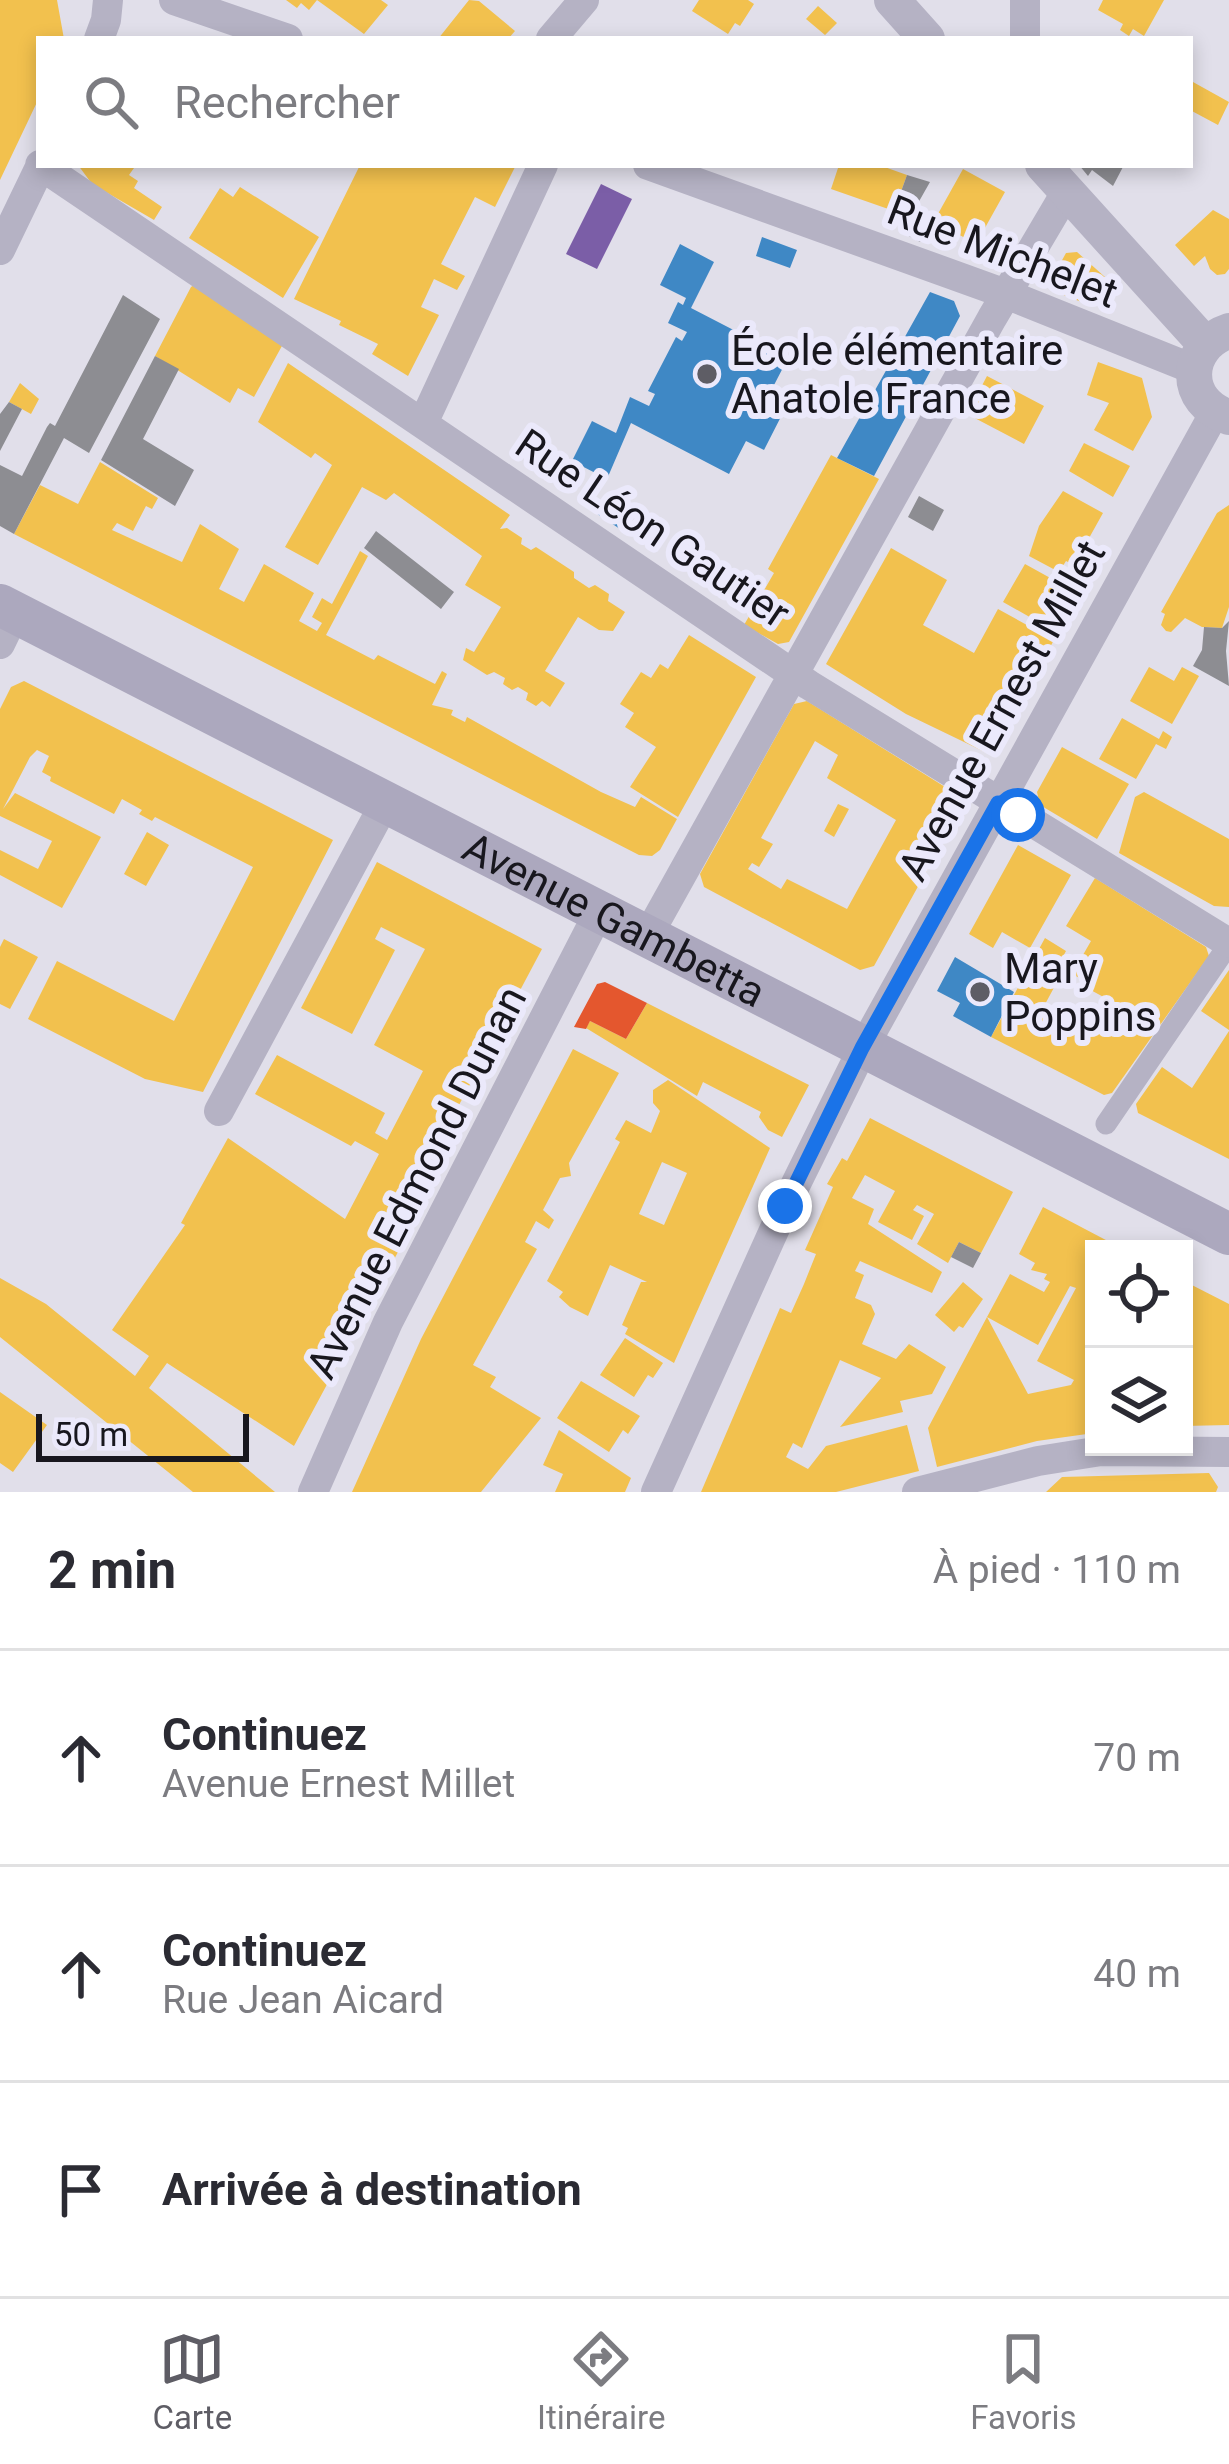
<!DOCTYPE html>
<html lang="fr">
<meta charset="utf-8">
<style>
:root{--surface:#fff;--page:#f2f2f3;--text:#2b2b33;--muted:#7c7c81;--line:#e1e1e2;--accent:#5e5d65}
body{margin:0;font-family:Roboto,sans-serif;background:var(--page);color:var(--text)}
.controls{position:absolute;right:36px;bottom:36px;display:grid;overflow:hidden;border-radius:0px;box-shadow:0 6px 18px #0003}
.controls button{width:108px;height:108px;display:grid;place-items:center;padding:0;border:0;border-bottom:3px solid var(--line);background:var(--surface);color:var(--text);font:60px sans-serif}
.scale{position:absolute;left:36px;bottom:30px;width:213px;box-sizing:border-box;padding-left:12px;border:6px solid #18171e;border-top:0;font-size:33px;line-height:42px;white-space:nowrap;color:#18171e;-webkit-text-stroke:9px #ebe9fb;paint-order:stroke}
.stop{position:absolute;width:36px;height:36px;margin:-27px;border:9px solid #1a73e8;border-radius:50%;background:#fff}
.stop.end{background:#1a73e8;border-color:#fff;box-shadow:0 3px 12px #0008}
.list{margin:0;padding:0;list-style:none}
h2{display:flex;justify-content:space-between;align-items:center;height:156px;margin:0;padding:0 48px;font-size:51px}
h2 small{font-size:39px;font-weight:400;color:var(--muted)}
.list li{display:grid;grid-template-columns:78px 1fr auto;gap:36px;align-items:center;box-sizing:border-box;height:216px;padding:0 48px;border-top:3px solid var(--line)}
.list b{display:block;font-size:45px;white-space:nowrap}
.list p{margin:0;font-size:39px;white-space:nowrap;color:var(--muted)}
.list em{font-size:39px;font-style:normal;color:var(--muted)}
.icon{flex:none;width:66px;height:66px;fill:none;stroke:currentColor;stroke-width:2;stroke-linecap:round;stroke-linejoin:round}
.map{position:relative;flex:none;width:1229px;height:1492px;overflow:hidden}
.search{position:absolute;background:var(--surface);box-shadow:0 6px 18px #0003;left:36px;right:36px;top:36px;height:132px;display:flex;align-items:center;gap:30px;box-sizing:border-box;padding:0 42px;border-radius:0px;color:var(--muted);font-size:45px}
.sheet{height:804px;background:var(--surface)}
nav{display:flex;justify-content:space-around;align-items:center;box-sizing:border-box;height:168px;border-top:3px solid var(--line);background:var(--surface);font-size:33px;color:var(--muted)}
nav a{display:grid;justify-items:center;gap:6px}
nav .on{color:var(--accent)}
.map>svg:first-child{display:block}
</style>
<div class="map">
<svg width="1229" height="1492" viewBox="0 0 1229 1492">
<rect width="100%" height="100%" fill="#e1dfea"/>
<!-- homes -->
<path fill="#f2c14e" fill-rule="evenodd" d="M0,0H57L64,39H39V98L0,180Z
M286,0H381L388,5L364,34L317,0L309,10L301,3L297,8Z
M469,0L479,1L515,31L508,39H438Z
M699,0H748L754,4L740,26L735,23L728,34L692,11Z
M1103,0H1164L1144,36L1133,29L1129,36L1120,30L1123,24L1098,10Z
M818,6L837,23L825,35L806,19Z
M1193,82L1229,102L1218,125L1190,110Z
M78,165H130L134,168L129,175L138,181L134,188L162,207L154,220L92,184Z
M360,165H516L495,207L475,197L441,264L465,276L457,290L434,279L421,307L439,315L408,376L372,354L378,344L339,325L341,321L294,299Z
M839,165H879L907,175L894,211L831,189Z
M963,169L1005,192L976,244L934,221Z
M240,187L319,237L283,298L189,238L220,188L233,197Z
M1213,210L1229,219V269L1225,274L1217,275L1210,269L1205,256L1194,266L1175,245Z
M1077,252L1105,277L1100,285L1106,288L1104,298L1094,295L1089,305L1054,291L1050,282L1066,253Z
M197,283L283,344L254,397L238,388L230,403L155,356L191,287Z
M1098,362L1142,378L1152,417L1133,451L1094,430L1109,403L1087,395Z
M288,363L510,515L500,529L507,528L522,538L521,544L531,550L536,547L574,572V578L589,588L595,585L609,594L608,601L625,612L613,631L599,630L578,617L545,671L565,683L550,707L542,701L536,706L526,700L528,693L518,687L512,690L503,684L505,678L494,672L487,675L463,660L466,648L474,652L501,607L465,585L482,556L394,493L386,500L362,487L318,565L285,547L332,465L315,453L311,458L258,422Z
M987,376L1044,406L1024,444L967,414Z
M20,383L39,399L31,414L9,402Z
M1084,443L1130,466L1113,497L1069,471Z
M831,455L879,479L789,642L778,644L744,625L774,573L768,569Z
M100,462L158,498L152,509L146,506L133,531L117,523L112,530L182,562L200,524L239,549L219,589L244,602L264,564L314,593L299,621L317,631L322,623L312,617L322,598L332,604L360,551L368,556L326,635L374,660L378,655L435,684L442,671L447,674L432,705L453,710L451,715L465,722L467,717L601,792L635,807L641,797L677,819L660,850L652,856L639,855L14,534L40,485L78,504Z
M1063,491L1103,513L1074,565L1066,561L1059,572L1029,556L1039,526Z
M1229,505V607L1222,628L1202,627L1185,618L1171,632L1166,631L1161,625L1165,614L1161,612L1217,513Z
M891,548L947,580L923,625L974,653L998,609L1054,640L991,755L906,714L826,664Z
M1025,564L1063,585L1042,624L1003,602Z
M689,635L756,677L678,817L630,787L656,747L625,727L634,713L620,704L641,672L651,678L660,664L668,669Z
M1149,667L1174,681L1182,667L1199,676L1172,724L1130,701Z
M24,681L333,840L203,1092L145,1079L28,1019L57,961L174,1021L253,867L155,817L152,821L139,814L142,810L122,799L114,814L50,781L51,777L42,772L49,756L37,750L30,757L3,809L15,793L101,837L62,908L0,875V850L38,869L52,841L0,816V709L11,687Z
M807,701L958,795L962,807L874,966L860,970L704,887L700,874L794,704ZM815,741L838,755L827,778L896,820L847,909L787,879L781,889L748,869L752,863L759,867L773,844L761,838Z
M1122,718L1159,739L1163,731L1172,737L1166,749L1156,744L1136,779L1099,759Z
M1062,747L1129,784L1097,839L1040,805L1037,792Z
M1144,792L1229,839V907L1214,906L1119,853L1135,797Z
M838,804L849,809L834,837L824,831Z
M147,832L169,845L146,886L124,874Z
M1018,845L1071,875L1030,948L1002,932L993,948L969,934Z
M377,862L542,949L385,1244L398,1252L294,1446L167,1363L149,1388L275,1492H193L0,1337V1278L46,1304L135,1376L149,1356L112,1330L185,1225L181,1223L228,1138L345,1219L379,1154L355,1141L351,1146L255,1094L277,1055L385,1113L375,1133L387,1140L423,1071L374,1045L425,949L381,927L375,939L395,950L352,1034L301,1008Z
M1095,878L1206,947L1209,956L1112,1093L1104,1095L991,1037L1045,938L1066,951L1058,966L1064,969L1043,1008L1068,1020L1074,1009L1107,1027L1120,1006L1087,988L1089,983L1072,974L1091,941L1066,926Z
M4,939L38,957L10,1009L0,1004V947Z
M1229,970V1030L1201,1011Z
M647,1003L809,1085L782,1137L768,1130L759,1117L761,1112L703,1082L697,1096L586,1028L590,1021L626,1039Z
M1229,1031V1159L1138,1113L1136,1104L1162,1067L1192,1088Z
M573,1049L619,1073L569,1163L571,1176L560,1178L543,1210L554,1220L549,1229L536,1221L525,1242L537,1249L473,1365L496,1377L490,1387L541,1418L481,1492H352L421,1339Z
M668,1080L770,1148L674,1363L625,1334L628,1328L622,1325L641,1282H647L610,1265L588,1316L570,1307L559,1297L563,1292L547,1281L620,1142L615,1139L626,1120L651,1133L660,1111L653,1103V1090ZM662,1162L687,1173L664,1225L639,1214Z
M870,1118L1013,1192L981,1253L959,1242L948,1263L917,1244L934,1214L917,1205L913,1210L924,1216L912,1240L878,1222L895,1191L865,1175L852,1198L874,1209L868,1224L942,1272L932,1293L860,1261L855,1271L864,1275L855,1298L871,1305L875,1314L862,1344L896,1359L909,1344L946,1367L932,1394L900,1401L903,1412L840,1427L881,1378L840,1360L802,1448L793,1443L786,1457L808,1469L826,1446L907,1425L919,1471L836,1492H701L780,1308L791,1313L804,1284L816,1254L805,1250L833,1187L827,1184L842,1158L847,1161Z
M1043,1207L1123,1249H1094V1433L1037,1441L937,1467L928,1428L987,1317L1028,1394L1071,1385L1074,1380L1037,1361L1076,1288L1070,1286L1038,1345L987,1317L1010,1274L1044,1292L1050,1282L1044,1279L1047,1274L1031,1270L1035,1263L1019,1254Z
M1184,1281L1229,1304V1425L1184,1426Z
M963,1282L983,1299L963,1328L959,1326L954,1332L935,1315Z
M625,1338L663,1363L653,1378L648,1375L634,1397L600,1375Z
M581,1381L640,1416L628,1434L623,1430L609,1452L557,1418Z
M0,1392L47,1425L13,1472L0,1463Z
M559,1430L631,1478L625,1492H555L563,1474L543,1465Z
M1209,1473L1218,1487L1216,1492H1046L1062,1477Z"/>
<!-- shops -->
<path fill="#e4572e" d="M605,982L647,1003L626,1039L590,1021L586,1029L574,1027L597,984Z"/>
<!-- offices -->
<path fill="#7b5ea7" d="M601,184L632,199L597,269L566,254Z"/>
<!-- schools -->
<path fill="#3f88c5" d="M762,237L797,250L790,268L756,256Z
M680,244L714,262L691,308L788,358L773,387L791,397L764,450L746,441L729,474L631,423L607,479L572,461L592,421L616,433L630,397L649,406L655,394L648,391L676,337L682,341L687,332L668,323L678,302L683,305L686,298L660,285Z
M930,292L954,301L960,316L874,476L837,458Z
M606,496L631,512L620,529L596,513Z
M955,957L1014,992L991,1037L953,1016L960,1003L937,991Z"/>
<!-- industry -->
<path fill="#8d8d92" d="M1079,165H1124L1113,186L1092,170L1088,176Z
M907,175L930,182L913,212L931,221L920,242L901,232L910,216L894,211Z
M123,295L160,319L89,453L64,438L14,534L0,526V465L22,476L47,427L50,423L55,426Z
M155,356L179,369L143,439L194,470L175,506L101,460Z
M9,402L22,409L0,451V414Z
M919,496L944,510L933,531L908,517Z
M376,531L454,592L441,609L364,548Z
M1229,621L1226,651L1229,686L1193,666L1202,650L1204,627L1222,628Z
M959,1242L981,1253L973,1268L951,1257Z"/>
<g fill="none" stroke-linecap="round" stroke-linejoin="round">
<!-- pedestrian -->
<path stroke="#b5b2c4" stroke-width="21" d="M1106,1124L1229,944"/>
<!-- minor -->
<path stroke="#b5b2c4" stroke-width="30" d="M174,0L288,39
M99,39L106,20L108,0
M551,39L584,0
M1025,39V0
M40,165L809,685L1229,943
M648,165L1006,294L1193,369
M0,250L41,165
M424,421L543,165
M0,644L15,613
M647,937L992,318L1067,191
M219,1111L386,801
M313,1492L388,1322L599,912
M656,1492L785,1206L863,1048L1215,412
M917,1492L1038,1461L1101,1451L1229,1452"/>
<!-- tertiary -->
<path stroke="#b5b2c4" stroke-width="36" d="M892,0L927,39
M1043,165L1205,344
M1229,331C1183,346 1182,403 1229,417"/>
<!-- secondary -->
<path stroke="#aca8be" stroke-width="42" id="s1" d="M0,605L1229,1234"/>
</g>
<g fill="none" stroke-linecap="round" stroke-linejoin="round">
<!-- route -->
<path stroke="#1a73e8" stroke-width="15" d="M785,1206L862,1048L998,803L1018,815"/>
</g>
<!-- markers -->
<g fill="#5e5d65" stroke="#ebe9fb" stroke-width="4.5">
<circle cx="707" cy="374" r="12"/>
<circle cx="980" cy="992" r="12"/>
</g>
<g text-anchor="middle" stroke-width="12" stroke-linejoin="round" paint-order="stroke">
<!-- street labels -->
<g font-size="42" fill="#18171e" stroke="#ebe9fb">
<text transform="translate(1003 251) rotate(21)" y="15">Rue Michelet</text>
<text transform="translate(653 528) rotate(34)" y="15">Rue Léon Gautier</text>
<text transform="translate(1001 710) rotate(-61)" y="15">Avenue Ernest Millet</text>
<text dy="15" stroke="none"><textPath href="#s1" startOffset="690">Avenue Gambetta</textPath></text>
<text transform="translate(416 1182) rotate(-63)" y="15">Avenue Edmond Dunan</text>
</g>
<!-- poi labels -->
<g font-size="42" fill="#18171e" stroke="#ebe9fb" text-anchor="start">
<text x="731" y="365">École élémentaire<tspan x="731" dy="48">Anatole France</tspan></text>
<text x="1004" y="983">Mary<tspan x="1004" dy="48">Poppins</tspan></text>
</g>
</g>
</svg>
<div class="controls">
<button><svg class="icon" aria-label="locate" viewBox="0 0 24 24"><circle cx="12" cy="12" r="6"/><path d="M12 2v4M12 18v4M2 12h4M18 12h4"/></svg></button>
<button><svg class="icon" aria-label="layers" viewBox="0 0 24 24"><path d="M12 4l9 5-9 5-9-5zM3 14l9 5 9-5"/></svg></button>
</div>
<div class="scale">50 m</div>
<div class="stop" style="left:1018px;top:815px"></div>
<div class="stop end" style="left:785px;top:1206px"></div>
<div class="search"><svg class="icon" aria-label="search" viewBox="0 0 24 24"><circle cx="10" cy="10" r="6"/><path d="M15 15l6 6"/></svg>Rechercher</div>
</div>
<section class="sheet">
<h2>2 min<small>À pied · 110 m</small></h2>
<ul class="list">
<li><svg class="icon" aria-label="ahead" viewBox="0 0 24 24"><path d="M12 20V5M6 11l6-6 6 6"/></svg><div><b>Continuez</b><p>Avenue Ernest Millet</p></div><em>70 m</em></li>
<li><svg class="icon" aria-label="ahead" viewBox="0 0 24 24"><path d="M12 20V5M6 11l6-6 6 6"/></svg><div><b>Continuez</b><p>Rue Jean Aicard</p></div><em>40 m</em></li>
<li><svg class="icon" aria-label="arrive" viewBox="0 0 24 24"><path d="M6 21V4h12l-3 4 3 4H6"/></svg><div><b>Arrivée à destination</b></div></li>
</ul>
</section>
<nav>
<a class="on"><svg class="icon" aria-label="map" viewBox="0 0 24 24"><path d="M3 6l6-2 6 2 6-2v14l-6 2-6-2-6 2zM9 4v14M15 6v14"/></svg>Carte</a>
<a><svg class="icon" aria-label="directions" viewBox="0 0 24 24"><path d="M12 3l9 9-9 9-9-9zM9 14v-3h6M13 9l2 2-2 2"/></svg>Itinéraire</a>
<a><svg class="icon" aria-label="saved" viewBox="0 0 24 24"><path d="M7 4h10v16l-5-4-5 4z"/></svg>Favoris</a>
</nav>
